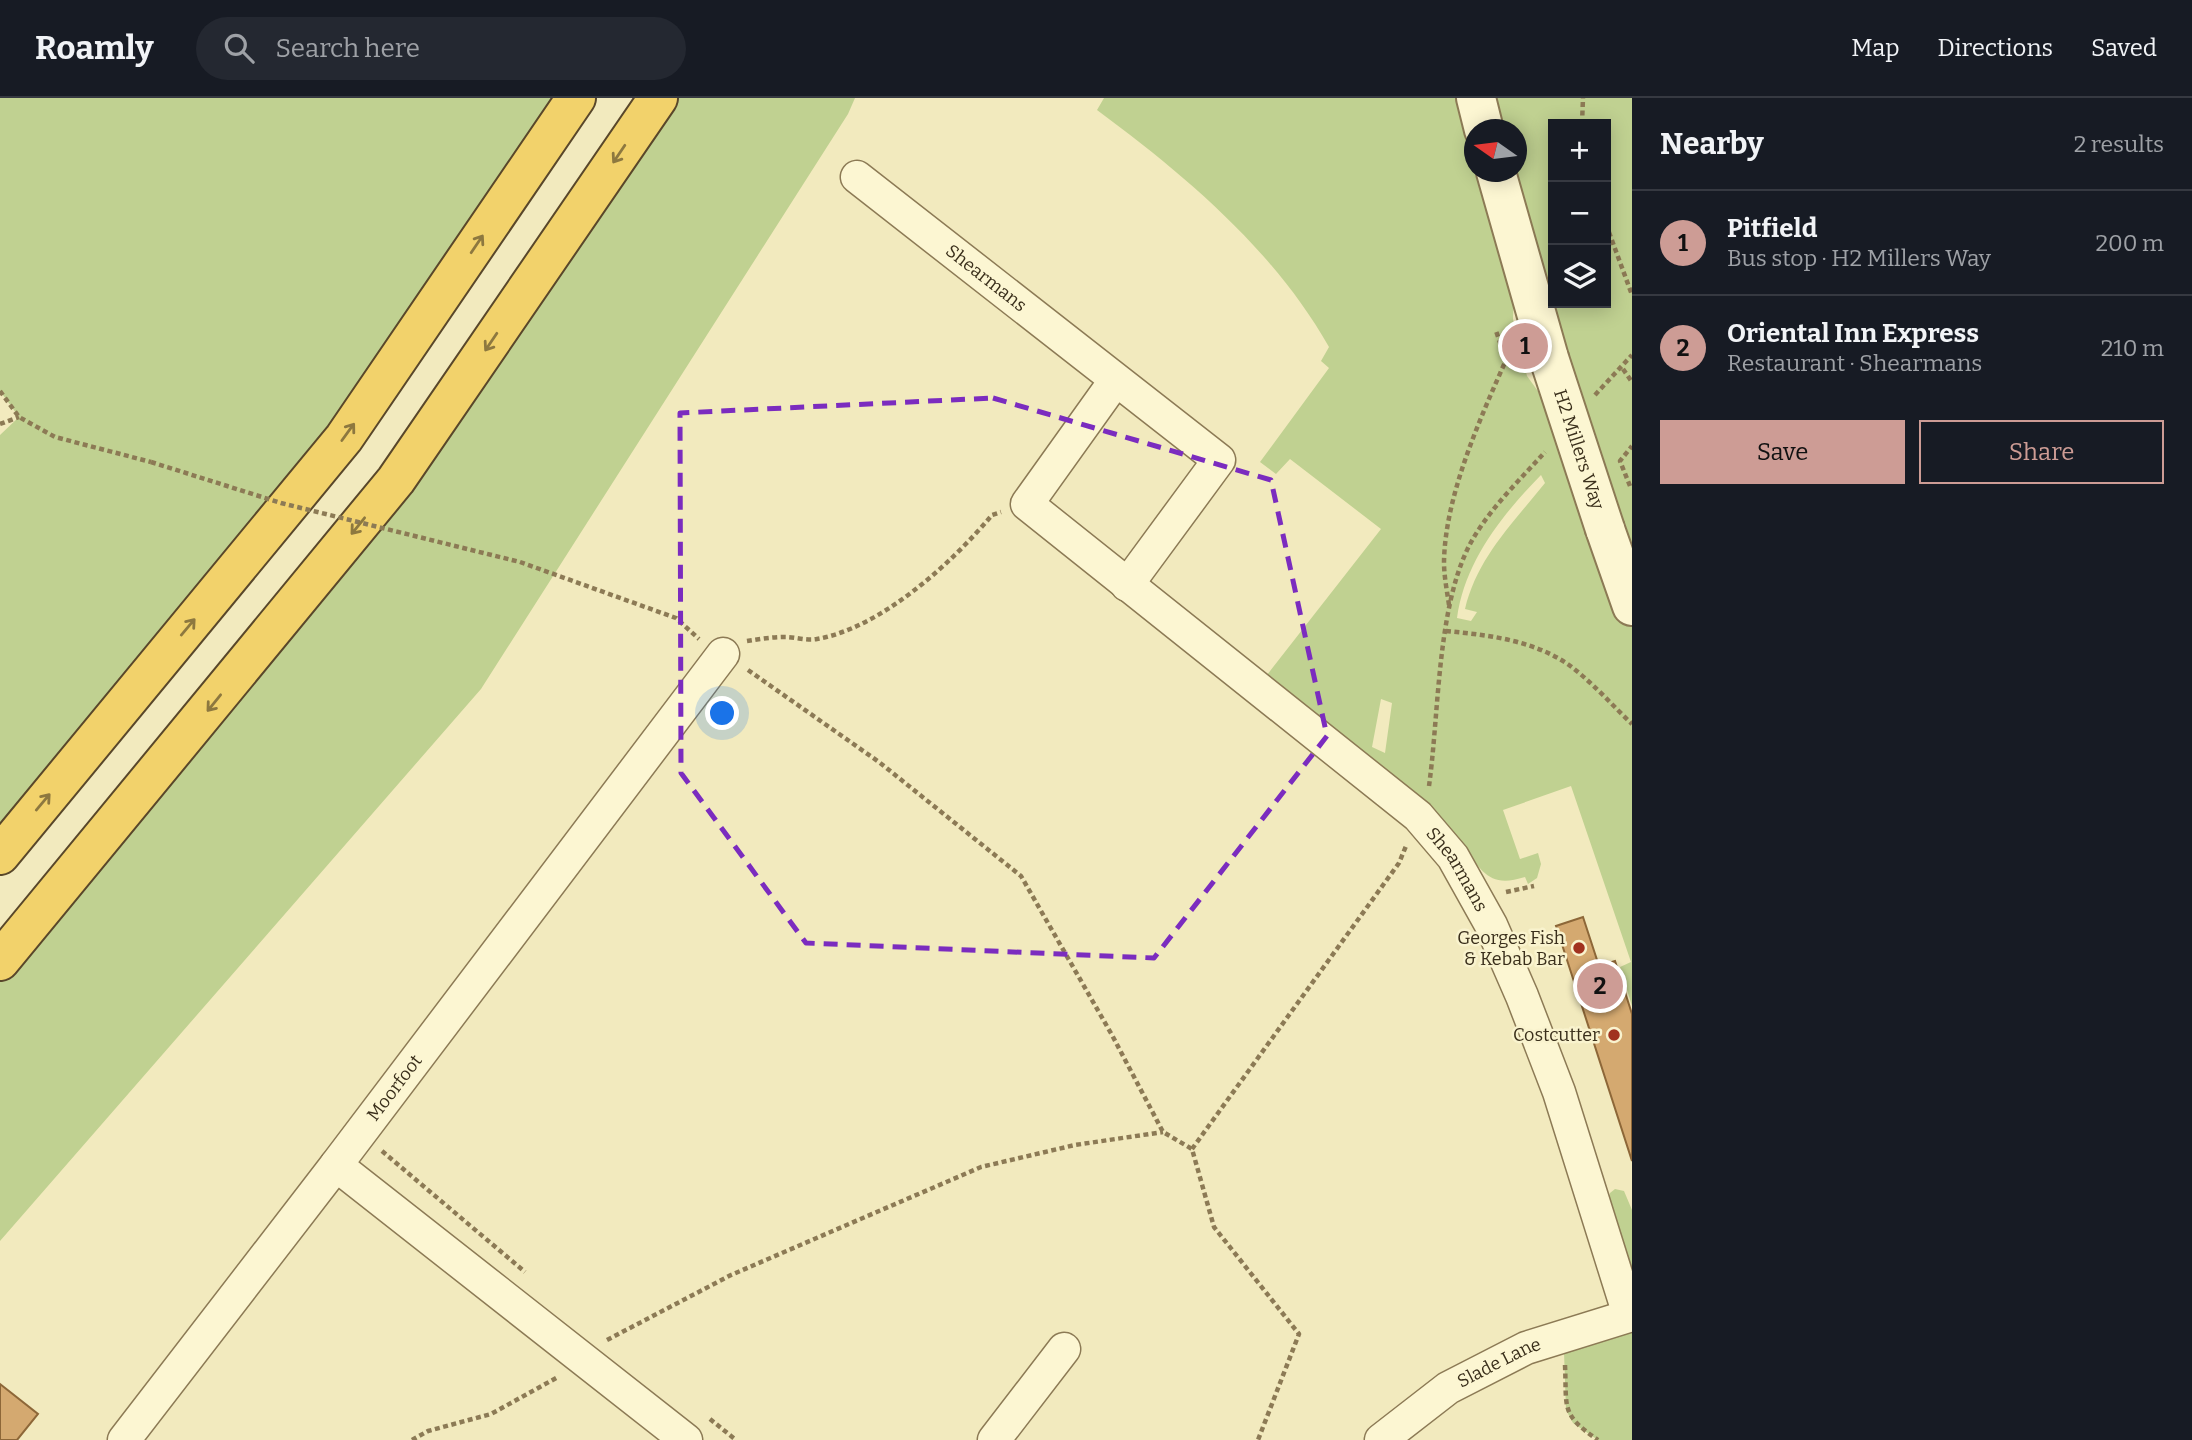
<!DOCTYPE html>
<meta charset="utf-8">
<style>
:root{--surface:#171b24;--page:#242831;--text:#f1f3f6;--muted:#9ea1a6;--line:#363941;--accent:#cd9c95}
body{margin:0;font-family:Bitter,serif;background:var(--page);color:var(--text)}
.controls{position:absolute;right:21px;top:21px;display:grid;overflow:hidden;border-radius:0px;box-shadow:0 4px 18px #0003}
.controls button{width:63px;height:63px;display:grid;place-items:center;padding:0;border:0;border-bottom:2px solid var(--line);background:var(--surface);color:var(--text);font:35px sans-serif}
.compass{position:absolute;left:1464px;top:21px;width:63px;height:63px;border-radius:50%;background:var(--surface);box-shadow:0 4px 18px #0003;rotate:284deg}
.you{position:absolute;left:723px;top:616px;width:24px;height:24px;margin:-18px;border:5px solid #fff;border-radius:50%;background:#1a73e8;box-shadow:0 0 0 10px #1a73e833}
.badge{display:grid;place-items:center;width:46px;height:46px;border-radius:50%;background:var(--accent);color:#111;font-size:23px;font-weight:700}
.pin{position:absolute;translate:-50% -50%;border:4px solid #fff;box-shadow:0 2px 7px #0006}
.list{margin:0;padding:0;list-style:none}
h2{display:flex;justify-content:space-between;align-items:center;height:91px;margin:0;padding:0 28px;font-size:30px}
h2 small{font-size:23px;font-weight:400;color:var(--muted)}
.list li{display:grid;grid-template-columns:46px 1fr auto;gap:21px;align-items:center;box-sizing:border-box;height:105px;padding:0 28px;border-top:2px solid var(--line)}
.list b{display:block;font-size:26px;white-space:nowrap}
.list p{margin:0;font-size:23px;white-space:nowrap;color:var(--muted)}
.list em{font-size:23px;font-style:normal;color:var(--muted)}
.actions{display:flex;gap:14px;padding:21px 28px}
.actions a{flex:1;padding:16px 0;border:2px solid var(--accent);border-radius:0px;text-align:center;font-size:24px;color:var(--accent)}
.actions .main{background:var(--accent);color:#111}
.icon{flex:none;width:38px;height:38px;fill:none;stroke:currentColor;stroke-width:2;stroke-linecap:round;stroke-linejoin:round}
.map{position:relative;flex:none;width:1632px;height:1342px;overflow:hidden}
header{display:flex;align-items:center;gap:42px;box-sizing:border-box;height:98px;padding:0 35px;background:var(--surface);border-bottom:2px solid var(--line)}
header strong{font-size:33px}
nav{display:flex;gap:38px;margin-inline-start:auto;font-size:24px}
.search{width:490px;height:63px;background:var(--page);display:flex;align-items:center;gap:18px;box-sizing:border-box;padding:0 24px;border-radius:38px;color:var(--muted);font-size:26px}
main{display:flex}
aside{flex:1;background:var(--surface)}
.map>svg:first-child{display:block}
</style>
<header>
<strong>Roamly</strong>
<div class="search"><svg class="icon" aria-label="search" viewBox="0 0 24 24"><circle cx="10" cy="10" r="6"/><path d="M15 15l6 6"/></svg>Search here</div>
<nav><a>Map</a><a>Directions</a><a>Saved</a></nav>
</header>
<main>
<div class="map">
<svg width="1632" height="1342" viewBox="0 0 1632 1342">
<rect width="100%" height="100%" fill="#f2eabe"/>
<!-- green -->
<path fill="#c0d191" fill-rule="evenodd" d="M0,0H576L344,340L0,755V337L19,319L0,293Z
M658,0H855L848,16L481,591L0,1143V863L396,382Z
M1104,0H1632V908L1620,869L1631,864L1571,688L1503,712L1520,761L1538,755L1541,766L1537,780L1528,786L1525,779C1490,790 1483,775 1463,748L1263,582L1381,431L1290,361L1276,376L1260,364L1329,270L1321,263L1329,249C1274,152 1185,77 1097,12ZM1553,26H1606V205H1553ZM1475,32H1517V74H1475ZM1516,148L1564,329L1527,278L1513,221ZM1541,377L1545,385C1513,425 1477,460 1465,511L1477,514L1471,523L1457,520C1465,463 1502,417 1541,377ZM1381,601L1392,605L1385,655L1372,649Z
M1615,1091L1624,1093L1632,1112V1342H1598L1573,1325L1566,1312L1564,1254L1629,1217L1608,1107L1610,1095Z"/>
<!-- building -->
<path fill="#d4a970" stroke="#8d6738" stroke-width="2" d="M1583,819L1599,868L1615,863L1632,916V1063L1556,828Z
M0,1286L38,1316L17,1342H0Z"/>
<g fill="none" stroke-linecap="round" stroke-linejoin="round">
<!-- minor casing -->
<g stroke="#8c7a55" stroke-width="35">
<g id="minor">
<path id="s1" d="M857,79L1219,362L1127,487"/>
<path id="s2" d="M1115,283L1027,406L1418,718L1453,759L1491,827L1522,898L1559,994L1629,1217"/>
<path d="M124,1342L336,1067"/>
<path id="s3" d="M686,1342L336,1067L723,556"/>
<path d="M994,1342L1064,1251"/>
<path id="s4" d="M1381,1342L1448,1290L1526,1250L1632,1217"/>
</g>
</g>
<!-- tertiary casing -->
<g stroke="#8c7a55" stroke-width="42">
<path id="tertiary" d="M1476,0L1484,32
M1496,74L1549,260
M1605,431L1632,508"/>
</g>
<!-- trunk casing -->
<g stroke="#59472a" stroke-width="42">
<path id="trunk" d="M0,757L344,340L576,0
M0,863L396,382L658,0"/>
</g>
<!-- path -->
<path stroke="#8c7a55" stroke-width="4.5" stroke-dasharray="5 3.5" stroke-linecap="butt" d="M1582,26L1583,0
M1606,126L1632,197
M1623,271L1632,284
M0,293L19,319L55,339L151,364
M1595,297L1632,257
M0,326L19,319
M1630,388L1620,363L1632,348
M520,464L676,520L699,541
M1449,507C1447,493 1444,478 1444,464C1445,398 1480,321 1506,262L1496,233
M1446,533C1488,537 1533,542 1569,567C1592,584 1612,607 1632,626
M747,543C759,541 772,539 785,539C795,539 807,543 817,541C881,530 952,465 992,417L1001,414
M748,572L879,664L1021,778L1112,937L1163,1034L1192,1051L1214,1129L1299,1236L1258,1342
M1429,688C1439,616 1437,514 1468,450C1486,414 1518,384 1545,354
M1506,794L1534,788
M1192,1051L1399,765L1406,748
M382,1053L525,1174
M607,1242L731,1177L981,1069L1075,1047L1163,1034
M1565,1267C1567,1310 1560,1316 1598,1342
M710,1321L736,1342
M412,1342L428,1333L491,1316L558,1279"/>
<!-- minor -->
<use href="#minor" stroke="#fcf6d2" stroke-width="32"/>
<!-- tertiary -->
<use href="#tertiary" stroke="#fcf6d2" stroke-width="38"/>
<!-- trunk -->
<use href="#trunk" stroke="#f2d26b" stroke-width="38"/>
<!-- tertiary-bridge casing -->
<g stroke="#8c7a55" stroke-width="42" stroke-linecap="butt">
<g id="tertiary-bridge">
<path id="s5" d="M1549,260L1605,431"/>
</g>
</g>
<!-- path-bridge -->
<path stroke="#8c7a55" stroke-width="4.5" stroke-dasharray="5 3.5" stroke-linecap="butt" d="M151,364L281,405L520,464"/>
<!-- tertiary-bridge -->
<use href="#tertiary-bridge" stroke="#fcf6d2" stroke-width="38"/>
</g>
<!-- one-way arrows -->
<defs><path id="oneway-shaft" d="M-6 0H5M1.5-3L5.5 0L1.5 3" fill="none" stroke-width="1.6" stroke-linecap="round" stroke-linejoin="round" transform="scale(1.75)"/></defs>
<g stroke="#8d783f">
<use href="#oneway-shaft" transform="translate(619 56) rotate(124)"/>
<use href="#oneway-shaft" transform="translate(477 146) rotate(-56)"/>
<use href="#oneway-shaft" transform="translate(491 244) rotate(124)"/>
<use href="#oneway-shaft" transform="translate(348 334) rotate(-54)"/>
<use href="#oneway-shaft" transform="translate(358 428) rotate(129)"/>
<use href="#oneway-shaft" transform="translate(188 529) rotate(-50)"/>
<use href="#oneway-shaft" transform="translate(214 605) rotate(129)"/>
<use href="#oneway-shaft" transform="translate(43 704) rotate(-50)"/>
</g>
<!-- marked area -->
<path fill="none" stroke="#7b2cbf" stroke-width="5" stroke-dasharray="14 9" stroke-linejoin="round" d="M993,300L1271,382L1327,638L1154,860L806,845L681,675L680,315Z"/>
<!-- markers -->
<g fill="#a1321f" stroke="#f9f3ce" stroke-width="2.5">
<circle cx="1579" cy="850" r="7"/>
<circle cx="1614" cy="937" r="7"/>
</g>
<g text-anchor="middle" stroke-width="5" stroke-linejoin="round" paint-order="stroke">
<!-- street labels -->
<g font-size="18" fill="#3a2f1b" stroke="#f9f3ce">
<text dy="6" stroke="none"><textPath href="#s1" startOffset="164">Shearmans</textPath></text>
<text dy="6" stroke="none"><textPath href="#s5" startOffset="96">H2 Millers Way</textPath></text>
<text dy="6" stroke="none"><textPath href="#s2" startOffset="718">Shearmans</textPath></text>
<text dy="6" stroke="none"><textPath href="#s3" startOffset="542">Moorfoot</textPath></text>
<text dy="6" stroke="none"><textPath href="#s4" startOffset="142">Slade Lane</textPath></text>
</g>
<!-- poi labels -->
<g font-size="18" fill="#3a2f1b" stroke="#f9f3ce" text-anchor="end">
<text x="1565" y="846">Georges Fish<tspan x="1565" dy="21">&amp; Kebab Bar</tspan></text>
<text x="1600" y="943">Costcutter</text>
</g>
</g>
</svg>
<div class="controls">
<button>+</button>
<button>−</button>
<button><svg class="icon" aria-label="layers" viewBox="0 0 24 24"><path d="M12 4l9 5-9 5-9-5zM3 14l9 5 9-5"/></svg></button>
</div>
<svg class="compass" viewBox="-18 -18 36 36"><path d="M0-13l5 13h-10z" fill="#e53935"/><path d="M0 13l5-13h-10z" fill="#9ea1a6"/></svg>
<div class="you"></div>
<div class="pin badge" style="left:1525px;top:248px">1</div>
<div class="pin badge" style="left:1600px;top:888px">2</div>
</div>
<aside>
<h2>Nearby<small>2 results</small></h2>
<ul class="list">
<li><span class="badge">1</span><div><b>Pitfield</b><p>Bus stop · H2 Millers Way</p></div><em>200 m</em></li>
<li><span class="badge">2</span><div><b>Oriental Inn Express</b><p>Restaurant · Shearmans</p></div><em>210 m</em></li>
</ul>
<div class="actions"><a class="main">Save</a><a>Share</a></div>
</aside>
</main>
